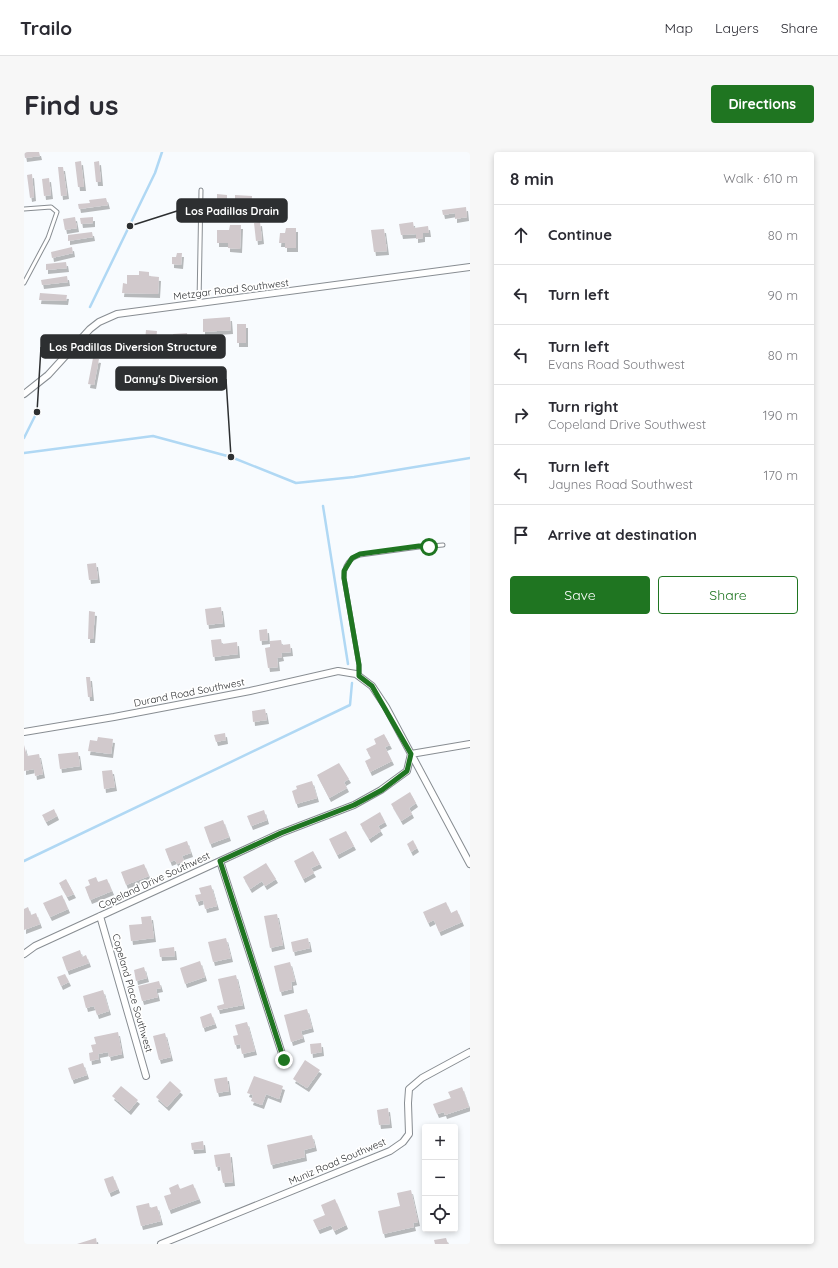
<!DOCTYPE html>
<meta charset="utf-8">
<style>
:root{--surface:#fff;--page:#f7f7f7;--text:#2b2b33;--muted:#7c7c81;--line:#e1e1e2;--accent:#1f7521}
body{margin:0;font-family:Quicksand,sans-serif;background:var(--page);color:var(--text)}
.controls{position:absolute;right:12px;bottom:12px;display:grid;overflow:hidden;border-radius:4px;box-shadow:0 2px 6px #0003}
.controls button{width:36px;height:36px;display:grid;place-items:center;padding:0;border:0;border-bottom:1px solid var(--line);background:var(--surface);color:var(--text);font:20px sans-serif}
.stop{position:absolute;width:12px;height:12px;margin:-9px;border:3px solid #1f7521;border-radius:50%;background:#fff}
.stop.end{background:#1f7521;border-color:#fff;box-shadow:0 1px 4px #0008}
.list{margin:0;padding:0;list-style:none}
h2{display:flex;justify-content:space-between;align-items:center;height:52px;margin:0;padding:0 16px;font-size:17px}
h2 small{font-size:13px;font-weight:400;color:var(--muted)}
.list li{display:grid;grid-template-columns:26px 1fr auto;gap:12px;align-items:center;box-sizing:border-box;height:60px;padding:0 16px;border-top:1px solid var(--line)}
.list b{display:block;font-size:15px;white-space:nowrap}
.list p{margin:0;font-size:13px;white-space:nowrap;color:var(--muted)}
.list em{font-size:13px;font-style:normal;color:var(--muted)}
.actions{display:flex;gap:8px;padding:12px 16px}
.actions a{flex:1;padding:9px 0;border:1px solid var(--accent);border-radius:4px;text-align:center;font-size:14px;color:var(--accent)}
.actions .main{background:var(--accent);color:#fff}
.icon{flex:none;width:22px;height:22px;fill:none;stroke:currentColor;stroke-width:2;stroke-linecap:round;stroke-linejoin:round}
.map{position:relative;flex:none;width:446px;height:1092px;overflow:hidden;border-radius:4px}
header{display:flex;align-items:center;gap:24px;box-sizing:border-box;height:56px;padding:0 20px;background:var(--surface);border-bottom:1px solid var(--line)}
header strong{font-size:19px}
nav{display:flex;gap:22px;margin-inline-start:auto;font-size:14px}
.intro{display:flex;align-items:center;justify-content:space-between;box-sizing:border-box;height:96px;padding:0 24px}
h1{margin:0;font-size:28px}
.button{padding:10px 18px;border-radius:4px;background:var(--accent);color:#fff;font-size:14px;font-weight:700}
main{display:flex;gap:24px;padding:0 24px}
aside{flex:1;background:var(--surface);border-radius:4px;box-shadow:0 2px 6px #0003}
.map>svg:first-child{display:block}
</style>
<header>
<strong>Trailo</strong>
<nav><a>Map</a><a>Layers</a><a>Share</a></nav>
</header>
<div class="intro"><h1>Find us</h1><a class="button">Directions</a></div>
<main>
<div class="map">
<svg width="446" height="1092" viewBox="0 0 446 1092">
<defs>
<filter id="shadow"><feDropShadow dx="2" dy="4" stdDeviation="0" flood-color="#0004"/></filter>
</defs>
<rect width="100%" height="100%" fill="#f8fbfe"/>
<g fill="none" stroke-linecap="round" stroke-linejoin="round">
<!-- stream -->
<path stroke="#b0d8f4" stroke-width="2.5" d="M66,155L131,21L138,0
M0,286L13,260
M0,301L129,284L207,305L272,331L330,325L446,306
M299,354L324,512
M0,709L326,553L328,531"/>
</g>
<!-- building -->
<path fill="#d1c9cc" filter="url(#shadow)" d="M0,0H15L16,4L1,6Z
M57,9L60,35H54L51,10Z
M75,9L77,30H72L70,10Z
M34,15H39L43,43L37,44Z
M8,22L10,45L6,46L3,23Z
M25,26L27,43L20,44L18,27Z
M193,42L203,43V47L211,48V43L228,44L227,63H211V54H193Z
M82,46L84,53L55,57L54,52L66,51L65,48Z
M442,55L443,65L431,67V61L419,63L418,58Z
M51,65L53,76L41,78L39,67Z
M69,65V71L57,72L56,66Z
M236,70L238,88L232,89L230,71Z
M389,70L390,76L404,74L405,81H399V86L392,87V82L377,83L375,72Z
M206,73H217L216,97L204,96V91H193V78H205Z
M262,76H272V96H261V91H255L256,81H261Z
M360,77L363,99L350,100L347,78Z
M68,80L69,85L44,89V83Z
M48,95L49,101L28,106L27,100Z
M153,101H158L157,113L148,112V105H152Z
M42,110L43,116L22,118V112Z
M115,119L125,120V124L135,125L134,142L98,141L99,131L103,132V123H115Z
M43,124L44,130L18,133L17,128Z
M16,141L43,143L42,149L15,148Z
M206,165L207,178L179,180V167Z
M213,172H222V191H213Z
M122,178L133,179L131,200L120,199Z
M163,181L165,194L151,196L149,182Z
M69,206L75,207L70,233L64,232Z
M72,411L74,427L65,428L63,412Z
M197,455L199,471L183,473L181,457Z
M65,459L71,460L69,487H64Z
M243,477L244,488L236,489L235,478Z
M197,487L198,492L213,490L214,502L189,505L187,488Z
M257,488L258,493L266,492L267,500L257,501L258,505L253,506L254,515L244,516L241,496L246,495V489Z
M62,525H66L68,545H64Z
M241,557L243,568L229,570L228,559Z
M201,581L202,588L192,590L190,583Z
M360,582L366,593L361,595L368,609L346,620L341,609L347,606L342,597L352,592L350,587Z
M74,585L89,587L87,602L64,599L66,588L73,589Z
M0,593L3,604L15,602L19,622L11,624L10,617L0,619Z
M54,600L56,614L36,617L34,602Z
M315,611L325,627L320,630L323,636L305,646L293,623Z
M88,618L91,635L80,637L78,619Z
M288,629L293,646L272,652L268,639L273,637L272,634Z
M386,640L392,651L385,656L388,662L377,669L367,652Z
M30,657L33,664L22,670L18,663Z
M240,658L243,668L227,674L223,664Z
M356,660L361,670L354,674L357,679L345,687L336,672Z
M199,668L205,685L186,692L180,675Z
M322,679L330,694L313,703L305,687Z
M389,688L393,696L387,700L383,692Z
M163,689L167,701L158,704L160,709L153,712L151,708L146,710L141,697Z
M289,699L296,712L287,716L290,721L279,727L270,709Z
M242,711L252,727L241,734L238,729L226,737L219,725Z
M120,712L125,724L102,733L97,720Z
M72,725L74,730L83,727L88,739L66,748L61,735L66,733L64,728Z
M42,727L50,742L43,745L35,731Z
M187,733L193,754L181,757L179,748L173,750L171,743L177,742L175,736Z
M38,743L44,757L26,765L19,751Z
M422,750L427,761L433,758L438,770L415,780L410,768L404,771L399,760Z
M4,755L7,763L12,761L16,772L0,778V757Z
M253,762L259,793L246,796L240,764Z
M127,764L130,786L107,789L105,773L118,772L117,765Z
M202,786L207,806L189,810L184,790Z
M284,786L286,796L269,800L267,790Z
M150,795L151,804L136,805L135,797Z
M56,798L58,805L62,803L65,811L43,819L38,805Z
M176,809L181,825L161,832L156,816Z
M266,810L271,829L267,830L268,837L256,840L250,814Z
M120,815L123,826L112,829L110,818Z
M41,822L45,830L37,834L33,825Z
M212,823L219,853L194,858L193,854L200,852L194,827Z
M135,829L137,836L132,837L134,845L118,849L114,834Z
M79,838L85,859L73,863L70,854L62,856L59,844Z
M283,857L288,876L277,879L279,886L267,890L260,863Z
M187,861L191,872L179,876L176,865Z
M223,870L231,899L218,902L216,892L211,893L209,884L214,883L211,873Z
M94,880L98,902L85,905L84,900L74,902L75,907L66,909L65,901L69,900L67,893L72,892L70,885Z
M141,881L147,905L135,908L129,884Z
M297,891L298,900L287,902L286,892Z
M281,908L296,918L283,936L269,927Z
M59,911L63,923L48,928L44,916Z
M230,924L259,934L255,947L242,942L238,953L227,949L229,943L223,941Z
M203,925L205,939L193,941L190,927Z
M146,929L157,939L143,955L132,945Z
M97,934L114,948L105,959L88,944Z
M438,935L445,955L421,963L420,960L413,962L409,952L427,946L424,940Z
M364,956L366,972L355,973L353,958Z
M288,983L291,995L280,998L281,1005L247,1013L243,993Z
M179,989L180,997L168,998L167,991Z
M206,1001L209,1030L199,1031L196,1014L192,1015L190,1003Z
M89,1024L94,1037L85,1041L80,1027Z
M154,1032L156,1037L169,1032L175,1047L145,1058L140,1044L147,1042L145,1036Z
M387,1038L394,1070L389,1071L390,1075L359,1082L354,1059L376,1054L373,1041Z
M311,1047L322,1073L310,1079L307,1073L294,1078L289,1068L301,1063L297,1053Z
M125,1051L126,1056L133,1054L137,1069L117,1074L112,1054Z
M72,1086L73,1092H53Z
M422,1086L424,1092H411L410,1088Z"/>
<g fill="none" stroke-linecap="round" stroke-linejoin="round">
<!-- lane casing -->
<g stroke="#888d92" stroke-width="5">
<path id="lane" d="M0,57L27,55L33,60L24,86L0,131
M175,151L177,38
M335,524V513L320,426C320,414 325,406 336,403L395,395L419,393"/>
</g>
<!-- street casing -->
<g stroke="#888d92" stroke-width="8">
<path id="street" d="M0,242L24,223L66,177L75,170L93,162L446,115
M0,580L90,565L226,539L314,519L332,522L348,534L362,555L446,712
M196,709L260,908
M76,764L122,924
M0,802L11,794L257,681L330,653L357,638L383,619L387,602L446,592
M137,1092L366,999L379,990L385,982L384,951L385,937L398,926L446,900"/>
</g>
<!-- lane -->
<use href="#lane" stroke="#fff" stroke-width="3"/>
<!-- street -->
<use href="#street" stroke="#fff" stroke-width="6"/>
</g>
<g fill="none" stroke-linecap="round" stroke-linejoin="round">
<!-- route -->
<path stroke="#1f7521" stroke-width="5" d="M260,908L196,709L257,681L330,653L358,638L383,619L387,602L348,534L335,524V513L320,426V419L328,406L336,402L395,394L405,395"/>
</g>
<g text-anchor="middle" stroke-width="3.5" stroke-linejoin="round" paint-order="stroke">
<!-- street labels -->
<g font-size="10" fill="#2d2f31" stroke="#fff">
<text transform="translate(207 137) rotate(-7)" y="4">Metzgar Road Southwest</text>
<text transform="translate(165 540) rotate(-11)" y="4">Durand Road Southwest</text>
<text transform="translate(130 728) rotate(-25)" y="4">Copeland Drive Southwest</text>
<text transform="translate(109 841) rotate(74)" y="4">Copeland Place Southwest</text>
<text transform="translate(313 1009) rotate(-23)" y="4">Muniz Road Southwest</text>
</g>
</g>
<!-- callouts -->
<path fill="none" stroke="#2d2f31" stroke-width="1.5" d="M106 74L153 59M13 260L17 195M207 305L202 227"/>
<g fill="#2d2f31" stroke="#fff" stroke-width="1.5">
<circle cx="106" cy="74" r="4"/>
<circle cx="13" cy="260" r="4"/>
<circle cx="207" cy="305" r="4"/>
</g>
<g fill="#2d2f31" stroke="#2d2f31" stroke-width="1.5">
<rect x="153" y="47" width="110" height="23" rx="4"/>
<rect x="17" y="183" width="184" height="23" rx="4"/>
<rect x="92" y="215" width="110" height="23" rx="4"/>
</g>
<g font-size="11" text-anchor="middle" font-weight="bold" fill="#fff">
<text x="208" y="63">Los Padillas Drain</text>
<text x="109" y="199">Los Padillas Diversion Structure</text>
<text x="147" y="231">Danny's Diversion</text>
</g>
</svg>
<div class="controls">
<button>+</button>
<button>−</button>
<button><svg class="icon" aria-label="locate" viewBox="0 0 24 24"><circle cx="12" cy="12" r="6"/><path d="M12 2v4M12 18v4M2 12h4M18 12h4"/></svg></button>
</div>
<div class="stop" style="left:405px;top:395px"></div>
<div class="stop end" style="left:260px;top:908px"></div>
</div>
<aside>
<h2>8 min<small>Walk · 610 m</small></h2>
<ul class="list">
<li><svg class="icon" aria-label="ahead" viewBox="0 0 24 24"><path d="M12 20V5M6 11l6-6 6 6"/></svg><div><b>Continue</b></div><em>80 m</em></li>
<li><svg class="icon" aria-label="left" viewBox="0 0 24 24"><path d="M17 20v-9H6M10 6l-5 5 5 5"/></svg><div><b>Turn left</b></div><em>90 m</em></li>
<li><svg class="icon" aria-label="left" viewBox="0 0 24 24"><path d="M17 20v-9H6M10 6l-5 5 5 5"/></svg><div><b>Turn left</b><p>Evans Road Southwest</p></div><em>80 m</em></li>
<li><svg class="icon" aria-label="right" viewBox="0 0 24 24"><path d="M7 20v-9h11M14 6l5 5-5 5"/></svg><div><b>Turn right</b><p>Copeland Drive Southwest</p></div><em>190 m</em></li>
<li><svg class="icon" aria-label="left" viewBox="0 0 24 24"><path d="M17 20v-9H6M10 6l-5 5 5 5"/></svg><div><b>Turn left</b><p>Jaynes Road Southwest</p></div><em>170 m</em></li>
<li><svg class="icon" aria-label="arrive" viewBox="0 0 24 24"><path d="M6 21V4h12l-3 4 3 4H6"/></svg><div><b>Arrive at destination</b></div></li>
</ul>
<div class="actions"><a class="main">Save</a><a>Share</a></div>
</aside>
</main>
